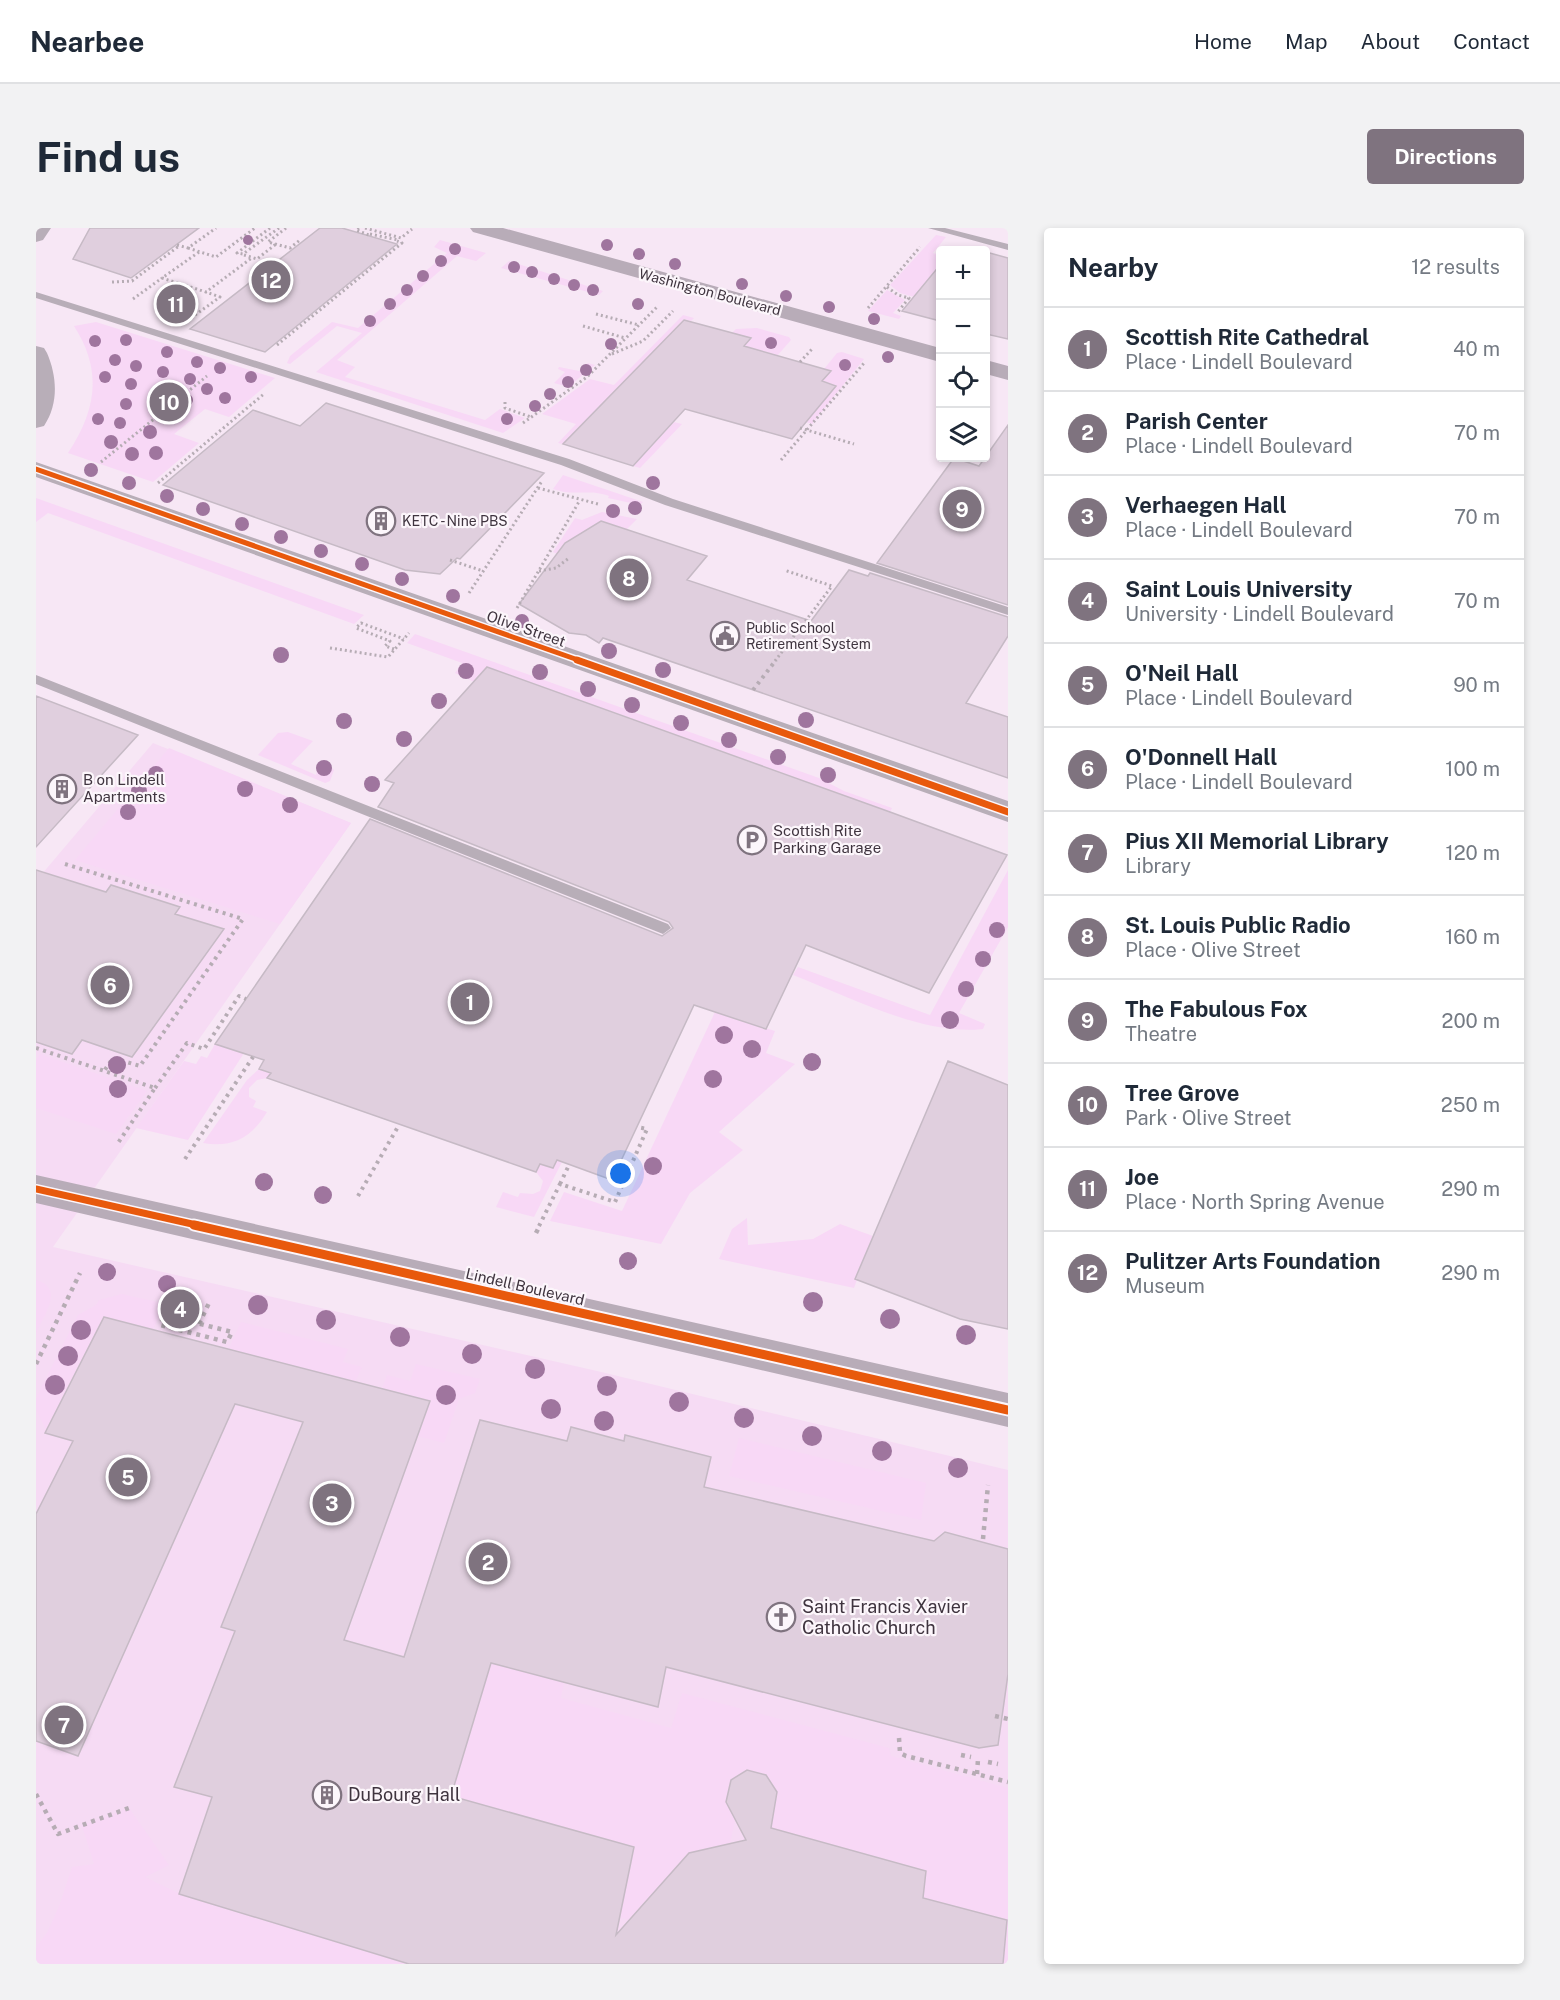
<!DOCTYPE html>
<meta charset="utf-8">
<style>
:root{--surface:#fff;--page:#f2f2f3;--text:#1f2937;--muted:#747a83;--line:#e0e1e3;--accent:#7f737f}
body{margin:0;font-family:"Public Sans",sans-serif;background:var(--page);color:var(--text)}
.controls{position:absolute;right:18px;top:18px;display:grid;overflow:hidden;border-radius:6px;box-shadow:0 3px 9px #0003}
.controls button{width:54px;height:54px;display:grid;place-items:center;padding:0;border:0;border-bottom:2px solid var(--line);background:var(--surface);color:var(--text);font:30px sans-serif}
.you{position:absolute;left:585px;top:946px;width:21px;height:21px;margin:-15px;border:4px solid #fff;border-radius:50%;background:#1a73e8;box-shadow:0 0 0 9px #1a73e833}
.badge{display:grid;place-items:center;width:39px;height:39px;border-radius:50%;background:var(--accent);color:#fff;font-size:20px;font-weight:700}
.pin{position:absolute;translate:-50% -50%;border:3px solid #fff;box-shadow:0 2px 6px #0006}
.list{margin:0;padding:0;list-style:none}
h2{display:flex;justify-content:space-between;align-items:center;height:78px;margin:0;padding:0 24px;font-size:26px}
h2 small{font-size:20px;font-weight:400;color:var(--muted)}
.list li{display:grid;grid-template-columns:39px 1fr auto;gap:18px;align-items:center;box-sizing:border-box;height:84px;padding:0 24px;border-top:2px solid var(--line)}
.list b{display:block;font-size:22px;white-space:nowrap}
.list p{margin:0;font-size:20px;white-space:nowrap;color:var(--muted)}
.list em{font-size:20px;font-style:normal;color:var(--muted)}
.icon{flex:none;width:33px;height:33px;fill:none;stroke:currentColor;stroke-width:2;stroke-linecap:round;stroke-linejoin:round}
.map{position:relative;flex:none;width:972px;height:1736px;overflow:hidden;border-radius:6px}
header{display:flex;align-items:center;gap:36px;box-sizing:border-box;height:84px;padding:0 30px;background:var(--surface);border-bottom:2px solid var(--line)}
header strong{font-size:28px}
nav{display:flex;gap:33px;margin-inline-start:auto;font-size:21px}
.intro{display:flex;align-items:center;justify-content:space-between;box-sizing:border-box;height:144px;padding:0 36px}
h1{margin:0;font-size:42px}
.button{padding:15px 27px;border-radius:6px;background:var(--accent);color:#fff;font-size:21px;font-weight:700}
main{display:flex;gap:36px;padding:0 36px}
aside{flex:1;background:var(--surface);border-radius:6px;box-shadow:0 3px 9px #0003}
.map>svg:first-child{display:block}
</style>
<header>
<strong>Nearbee</strong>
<nav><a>Home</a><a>Map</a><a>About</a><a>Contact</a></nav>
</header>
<div class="intro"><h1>Find us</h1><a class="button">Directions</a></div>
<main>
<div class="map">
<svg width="972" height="1736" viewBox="0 0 972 1736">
<rect width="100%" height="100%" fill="#f7e7f5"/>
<!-- built -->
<path fill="#f6dbf4" d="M117,515L315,595L17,1019L561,1143L972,1242V1736H0V653Z"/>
<!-- green -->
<path fill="#f8d8f6" d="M900,7L910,9L897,25L904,27V37L878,69L864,65L854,57Z
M404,12L450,25L440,33L421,28L301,132L319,139L309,149L449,192L464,181L489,190L467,205L280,144L326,105L301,98L254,136L251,135L254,128L296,94L322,100L411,25L398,19Z
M473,33L567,63L563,67L465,40Z
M851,62L869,72L857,85L865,88L863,91L832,83Z
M647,87L658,90L655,93L648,91L527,216L522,215L540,196L506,186L554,151L578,157Z
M60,94L239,150L193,189L169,181L138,206L163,215L117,254L32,225C60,183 67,143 38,98Z
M721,100L753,109L755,112L741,128L706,119L715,110L696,105L700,101Z
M806,124L828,131L776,196L770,194L800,158L786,153L795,143L788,141L801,125Z
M552,135L559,137L532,159L518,155L529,144L522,141L523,139L543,143Z
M638,194L646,196L604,240L597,238Z
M527,247L607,274L604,277L572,270L573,268C552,260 540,269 517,261Z
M0,270L328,387L318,396L12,285L0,294Z
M566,284L601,291L590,302L565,294L529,315L521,326L517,324L539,290L546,292Z
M379,406L783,550L808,563L856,580L854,584L452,439L438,454L419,445L426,435L371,415Z
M252,504L277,513L255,536L280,547L283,534L289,533L298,542L294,553L289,555L222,527L242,505Z
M133,520L315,595L244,696L39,632Z
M972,642V699L923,785L949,796L947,801C887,808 814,769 757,747L762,739L894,787Z
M679,784L739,803L730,825L759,836L683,904L707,922L654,965L625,1016L514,993L528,964L586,983Z
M179,816L208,825L152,912L100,900L148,833L160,836L165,828L171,830Z
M4,826L111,863L80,906L0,880V832Z
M223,841L235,845L231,850L221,852L213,860V869L220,873L217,879L231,884C216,909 197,920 167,915L211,852Z
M521,932L526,934L498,989L460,979L467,964L482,969L484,965L497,966L504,963L507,953L500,944L504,936L517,940Z
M711,990L712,1017L777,1011L804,996L837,1008L818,1060L683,1031L696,1001Z
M0,1052C29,1060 8,1087 0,1105Z
M86,1066L130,1076L117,1101L68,1089L10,1202L0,1181V1170L42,1087L60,1077L63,1072Z
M205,1094L312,1121L307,1134L326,1139L319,1154L192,1122Z
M380,1136L444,1151L439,1165L423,1171L408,1215L381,1208L393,1173L346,1161L351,1147L374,1153Z
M703,1210L890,1255L885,1292L693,1248Z
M455,1435L528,1454L525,1470L635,1500L646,1465L853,1520L855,1528L972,1560V1736H967L971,1692L887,1670L890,1643L735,1600L741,1564L730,1547L711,1542L695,1553L690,1574L699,1591L692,1628L669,1621L653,1625L649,1711L584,1689L598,1619L458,1580L396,1630Z
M93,1580L133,1637L109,1649L144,1666L373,1736H0V1719L12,1703L23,1678L36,1639L58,1636L46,1598Z"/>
<!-- building -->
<path fill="#e0cfde" stroke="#c6bac5" stroke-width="1.5" d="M54,0H163L95,50L37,31Z
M284,0H306L361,16L229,124L154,101Z
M950,24L972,30V111L950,106Z
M904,37V93L866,83Z
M648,92L715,110L708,118L795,143L786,153L800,158L756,211L649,181L597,238L527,216Z
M290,175L448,226L508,245L424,331L421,330L404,346L369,342L127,257L217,182L264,198Z
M972,197V377L841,335L918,230L943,238Z
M565,293L671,328L651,352L775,393L813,342L832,348L834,345L972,389V408L930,475L972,489V550L567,410L563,415L550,407L533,405L483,376L529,315Z
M451,439L854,584L971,627L893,765L770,717L730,801L658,777L576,952L521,932L517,940L504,936L500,944L231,850L235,845L223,841L228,832L179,816L334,591L626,708L637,700L633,694L342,579L358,555L349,552Z
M0,468L102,507L0,619Z
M0,642L70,664L75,657L144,679L139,686L188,701L96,829L46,812L36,826L0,814Z
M912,833L972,857V1101L924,1091L819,1051Z
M68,1089L394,1173L308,1412L368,1429L444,1192L531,1213L535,1199L588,1213L589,1207L675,1229L668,1259L898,1313L909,1304L972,1321V1446L962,1517L943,1520L630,1439L622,1479L455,1435L415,1568L598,1619L580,1707L653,1625L710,1612L690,1574L695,1552L711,1542L730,1547L741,1564L735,1600L890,1643L887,1670L971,1692L967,1736H373L143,1666L176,1569L138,1559L199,1403L185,1399L267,1194L199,1176L42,1528L0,1513V1286L37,1213L9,1205Z"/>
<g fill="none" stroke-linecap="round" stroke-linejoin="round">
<!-- path-far2 -->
<path stroke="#b6acb4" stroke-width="3" stroke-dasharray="2 3" stroke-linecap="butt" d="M234,0L201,25L207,26L243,0
M250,0L232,14L254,20L264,12
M323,0L320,2L333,7
M329,0L365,10L376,1
M334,6L362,12
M141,17L152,20L180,0
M152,20L180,29L219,0
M163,24L126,50L170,64L217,29
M208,27L221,31L240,16
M76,54L96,53L143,18
M851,59L862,67L873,70L861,85
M97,71L126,50
M832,80L884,19
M560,86L603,97
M155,90L184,69L170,64
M547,98L589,110
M241,117L366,15L361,13
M576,126L607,113L637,83
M764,134L776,121
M469,174V180L495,189
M487,195L551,149L622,78
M764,200L818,216
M745,232L829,134
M65,234L171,148
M122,255L229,165
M502,260L562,276
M414,332L447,343
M503,343L520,340L533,330
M433,365L506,253
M481,380L544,272
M294,420L352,429L373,405
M358,421L349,418L354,413L320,400L325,395L368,411
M739,433L796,358L748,342"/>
<!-- path-far1 -->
<path stroke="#b6acb4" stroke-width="4" stroke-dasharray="3 4.5" stroke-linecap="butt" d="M717,462L740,432
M29,636L207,691L104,838L77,830L68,843
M0,820L119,860L82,915
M119,860L151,815L168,821L203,768L210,771
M149,931L217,829
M524,956L533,937
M322,968L363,897
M503,998L524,956L579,974L611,901L601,899"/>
<!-- path -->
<path stroke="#b6acb4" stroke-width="4.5" stroke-dasharray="4 5" stroke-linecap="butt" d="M500,1005L504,997
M129,1087L196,1104L191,1114L124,1097Z
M163,1096L173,1075
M0,1136L44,1045
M947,1311L952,1257
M959,1488L972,1491
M863,1510L864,1525L870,1528L972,1554
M925,1527L935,1529
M952,1534L962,1536
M941,1546L942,1531
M0,1566L22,1606L93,1580"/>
<!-- service -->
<path fill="#b8aeb8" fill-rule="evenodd" d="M892,0H909L972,16V22Z
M0,64L533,231L637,271L972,379V387L629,277L525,237L0,70Z
M0,447L632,696L635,700L627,706L622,704L0,456Z"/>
<!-- minor -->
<path fill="#b8aeb8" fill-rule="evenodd" d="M0,234L972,573V594L0,249Z"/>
<!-- tertiary -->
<path fill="#b8aeb8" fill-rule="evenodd" d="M0,0H15L7,12L0,14Z
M0,118L8,120L11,125C21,148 23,176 8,198L0,200Z"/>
<!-- secondary -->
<path fill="#b8acb8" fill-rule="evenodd" d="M434,0H467L904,120V134L437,4Z
M950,132L972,138V152L950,146Z
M0,947L972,1165V1199L0,975Z"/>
<!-- cycleway-far2 casing -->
<g stroke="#fcf6fb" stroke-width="8">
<path id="cycleway-far2" d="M0,241L545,433"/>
</g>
<!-- cycleway-far1 casing -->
<g stroke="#fcf6fb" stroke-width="10">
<path id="cycleway-far1" d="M541,432L972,584
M0,961L165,998"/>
</g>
<!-- cycleway casing -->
<g stroke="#fcf6fb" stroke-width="13">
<path id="cycleway" d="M158,997L972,1182"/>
</g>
<!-- cycleway-far2 -->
<use href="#cycleway-far2" stroke="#e8590c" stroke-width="5"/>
<!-- cycleway-far1 -->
<use href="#cycleway-far1" stroke="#e8590c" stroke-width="7"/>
<!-- cycleway -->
<use href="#cycleway" stroke="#e8590c" stroke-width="9"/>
</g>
<!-- trees -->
<g fill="#9f759e">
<circle cx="212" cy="12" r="5"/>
<circle cx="571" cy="17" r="6"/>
<circle cx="419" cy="21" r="6"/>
<circle cx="603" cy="26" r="6"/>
<circle cx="405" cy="33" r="6"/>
<circle cx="639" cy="36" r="6"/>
<circle cx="478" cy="39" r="6"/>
<circle cx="496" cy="44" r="6"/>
<circle cx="387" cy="48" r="6"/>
<circle cx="518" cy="51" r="6"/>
<circle cx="706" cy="56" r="6"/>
<circle cx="538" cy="57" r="6"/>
<circle cx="371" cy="62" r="6"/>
<circle cx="557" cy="62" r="6"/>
<circle cx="750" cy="68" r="6"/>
<circle cx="354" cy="76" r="6"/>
<circle cx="602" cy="76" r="6"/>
<circle cx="793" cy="79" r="6"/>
<circle cx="838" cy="91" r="6"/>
<circle cx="334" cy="93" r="6"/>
<circle cx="90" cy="112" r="6"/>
<circle cx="59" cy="113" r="6"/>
<circle cx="735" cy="115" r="6"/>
<circle cx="575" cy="116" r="6"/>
<circle cx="131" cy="124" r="6"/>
<circle cx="852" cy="129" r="6"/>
<circle cx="79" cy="132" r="6"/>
<circle cx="161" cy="134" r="6"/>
<circle cx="809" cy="137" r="6"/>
<circle cx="100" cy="138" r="6"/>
<circle cx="184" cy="140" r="6"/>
<circle cx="550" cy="142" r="6"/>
<circle cx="127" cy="144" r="6"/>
<circle cx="69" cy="149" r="6"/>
<circle cx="215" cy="149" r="6"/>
<circle cx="154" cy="151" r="6"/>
<circle cx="532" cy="154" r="6"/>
<circle cx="95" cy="156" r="6"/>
<circle cx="171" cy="161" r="6"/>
<circle cx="123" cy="166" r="6"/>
<circle cx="514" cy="166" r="6"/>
<circle cx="189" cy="170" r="6"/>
<circle cx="151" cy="172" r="6"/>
<circle cx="90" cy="176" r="6"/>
<circle cx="499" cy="178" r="6"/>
<circle cx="138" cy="185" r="6"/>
<circle cx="62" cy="191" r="6"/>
<circle cx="471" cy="191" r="6"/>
<circle cx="84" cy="195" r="6"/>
<circle cx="114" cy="204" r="7"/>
<circle cx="75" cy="214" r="7"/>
<circle cx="120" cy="225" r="7"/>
<circle cx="96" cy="226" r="7"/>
<circle cx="55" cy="242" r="7"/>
<circle cx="93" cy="255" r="7"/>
<circle cx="617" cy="255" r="7"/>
<circle cx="131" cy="268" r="7"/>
<circle cx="599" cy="280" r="7"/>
<circle cx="167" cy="281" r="7"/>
<circle cx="577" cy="283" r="7"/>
<circle cx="206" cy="296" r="7"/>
<circle cx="245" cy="309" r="7"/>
<circle cx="285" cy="323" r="7"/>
<circle cx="326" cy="336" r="7"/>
<circle cx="366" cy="351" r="7"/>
<circle cx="417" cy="368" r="7"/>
<circle cx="486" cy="393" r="7"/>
<circle cx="573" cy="423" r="8"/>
<circle cx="245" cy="427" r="8"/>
<circle cx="627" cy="442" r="8"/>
<circle cx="430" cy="443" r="8"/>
<circle cx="504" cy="444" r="8"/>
<circle cx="552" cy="461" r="8"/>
<circle cx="403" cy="473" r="8"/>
<circle cx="596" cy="477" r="8"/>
<circle cx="770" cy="492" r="8"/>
<circle cx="308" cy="493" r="8"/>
<circle cx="645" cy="495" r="8"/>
<circle cx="368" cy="511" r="8"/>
<circle cx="693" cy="512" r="8"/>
<circle cx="742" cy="529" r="8"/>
<circle cx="288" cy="540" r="8"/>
<circle cx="120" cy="546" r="8"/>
<circle cx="792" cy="547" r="8"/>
<circle cx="336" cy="556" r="8"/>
<circle cx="209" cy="561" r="8"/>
<circle cx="103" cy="563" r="8"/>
<circle cx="254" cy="577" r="8"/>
<circle cx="92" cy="584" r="8"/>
<circle cx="961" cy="702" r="8"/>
<circle cx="947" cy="731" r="8"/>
<circle cx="930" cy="761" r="8"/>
<circle cx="914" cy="792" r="9"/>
<circle cx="688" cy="807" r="9"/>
<circle cx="716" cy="821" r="9"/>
<circle cx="776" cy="834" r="9"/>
<circle cx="81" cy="837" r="9"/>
<circle cx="677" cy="851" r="9"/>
<circle cx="82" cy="861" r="9"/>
<circle cx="617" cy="938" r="9"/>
<circle cx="228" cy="954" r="9"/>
<circle cx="287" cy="967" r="9"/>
<circle cx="592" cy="1033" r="9"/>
<circle cx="71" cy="1044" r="9"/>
<circle cx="131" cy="1056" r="9"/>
<circle cx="777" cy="1074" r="10"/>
<circle cx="222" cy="1077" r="10"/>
<circle cx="854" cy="1091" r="10"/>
<circle cx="290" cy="1092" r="10"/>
<circle cx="45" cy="1102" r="10"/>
<circle cx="930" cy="1107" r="10"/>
<circle cx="364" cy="1109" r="10"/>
<circle cx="436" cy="1126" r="10"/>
<circle cx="32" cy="1128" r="10"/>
<circle cx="499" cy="1141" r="10"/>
<circle cx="19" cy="1157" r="10"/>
<circle cx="571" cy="1158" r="10"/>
<circle cx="410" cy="1167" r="10"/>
<circle cx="643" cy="1174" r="10"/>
<circle cx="515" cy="1181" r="10"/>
<circle cx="708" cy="1190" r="10"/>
<circle cx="568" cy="1193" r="10"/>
<circle cx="776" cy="1208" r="10"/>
<circle cx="846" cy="1223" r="10"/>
<circle cx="922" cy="1240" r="10"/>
</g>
<!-- icons -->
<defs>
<g id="building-ring" transform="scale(1.5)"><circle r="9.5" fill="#fcf6fb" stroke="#7f737f" stroke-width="1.5"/><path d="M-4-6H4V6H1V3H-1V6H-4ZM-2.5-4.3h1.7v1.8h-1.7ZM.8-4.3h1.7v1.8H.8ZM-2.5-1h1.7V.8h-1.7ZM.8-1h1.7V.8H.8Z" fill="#7f737f"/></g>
<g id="civic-ring" transform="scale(1.5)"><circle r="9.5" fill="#fcf6fb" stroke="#7f737f" stroke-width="1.5"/><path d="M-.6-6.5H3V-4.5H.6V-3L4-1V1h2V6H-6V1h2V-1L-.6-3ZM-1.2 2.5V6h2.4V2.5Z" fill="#7f737f"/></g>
<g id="parking-ring" transform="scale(1.5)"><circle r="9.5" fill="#fcf6fb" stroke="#7f737f" stroke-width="1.5"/><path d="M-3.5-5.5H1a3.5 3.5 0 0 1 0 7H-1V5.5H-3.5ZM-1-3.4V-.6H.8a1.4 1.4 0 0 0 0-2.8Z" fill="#7f737f"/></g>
<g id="church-ring" transform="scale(1.5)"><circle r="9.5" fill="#fcf6fb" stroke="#7f737f" stroke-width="1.5"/><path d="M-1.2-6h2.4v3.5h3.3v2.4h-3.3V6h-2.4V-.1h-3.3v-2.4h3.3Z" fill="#7f737f"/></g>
</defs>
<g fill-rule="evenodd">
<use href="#building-ring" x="345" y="293"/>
<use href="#civic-ring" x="689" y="408"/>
<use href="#building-ring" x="26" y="561"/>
<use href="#parking-ring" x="716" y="612"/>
<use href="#church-ring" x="745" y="1389"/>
<use href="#building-ring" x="291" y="1567"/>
</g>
<g text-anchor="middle" stroke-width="4.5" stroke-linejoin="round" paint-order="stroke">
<!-- far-street labels -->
<g font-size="14" fill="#3f343f" stroke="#fcf6fb">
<text transform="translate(674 64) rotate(15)" y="5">Washington Boulevard</text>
</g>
<!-- far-poi labels -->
<g font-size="14" fill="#3f343f" stroke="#fcf6fb" text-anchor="start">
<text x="366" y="298">KETC - Nine PBS</text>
<text x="710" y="405">Public School<tspan x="710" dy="16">Retirement System</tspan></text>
</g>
<!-- street labels -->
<g font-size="15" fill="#3f343f" stroke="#fcf6fb">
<text transform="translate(490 401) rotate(19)" y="5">Olive Street</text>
<text transform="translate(489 1059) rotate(13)" y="5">Lindell Boulevard</text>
</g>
<!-- poi labels -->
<g font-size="15" fill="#3f343f" stroke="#fcf6fb" text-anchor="start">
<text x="47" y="557">B on Lindell<tspan x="47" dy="17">Apartments</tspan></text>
<text x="737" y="608">Scottish Rite<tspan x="737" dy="17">Parking Garage</tspan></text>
</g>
<!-- near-poi labels -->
<g font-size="18" fill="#3f343f" stroke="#fcf6fb" text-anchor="start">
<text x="766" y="1385">Saint Francis Xavier<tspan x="766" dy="21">Catholic Church</tspan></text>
<text x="312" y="1573">DuBourg Hall</text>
</g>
</g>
</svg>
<div class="controls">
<button>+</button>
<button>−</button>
<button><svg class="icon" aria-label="locate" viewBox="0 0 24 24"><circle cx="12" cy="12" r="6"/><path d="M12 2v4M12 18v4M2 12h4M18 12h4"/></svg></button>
<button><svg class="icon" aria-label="layers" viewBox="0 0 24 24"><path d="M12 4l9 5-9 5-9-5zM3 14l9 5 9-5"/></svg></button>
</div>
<div class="you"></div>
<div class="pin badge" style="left:434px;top:774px">1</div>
<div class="pin badge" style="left:452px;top:1334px">2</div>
<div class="pin badge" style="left:296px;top:1275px">3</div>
<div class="pin badge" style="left:144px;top:1081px">4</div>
<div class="pin badge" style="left:92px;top:1249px">5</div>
<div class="pin badge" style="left:74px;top:757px">6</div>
<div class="pin badge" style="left:28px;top:1497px">7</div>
<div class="pin badge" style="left:593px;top:350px">8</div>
<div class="pin badge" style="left:926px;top:281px">9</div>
<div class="pin badge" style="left:133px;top:174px">10</div>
<div class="pin badge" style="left:140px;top:76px">11</div>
<div class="pin badge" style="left:235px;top:52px">12</div>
</div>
<aside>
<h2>Nearby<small>12 results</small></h2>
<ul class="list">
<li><span class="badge">1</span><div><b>Scottish Rite Cathedral</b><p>Place · Lindell Boulevard</p></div><em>40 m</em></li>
<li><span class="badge">2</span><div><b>Parish Center</b><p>Place · Lindell Boulevard</p></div><em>70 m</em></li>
<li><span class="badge">3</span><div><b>Verhaegen Hall</b><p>Place · Lindell Boulevard</p></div><em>70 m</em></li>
<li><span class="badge">4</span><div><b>Saint Louis University</b><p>University · Lindell Boulevard</p></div><em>70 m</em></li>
<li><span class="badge">5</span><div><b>O'Neil Hall</b><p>Place · Lindell Boulevard</p></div><em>90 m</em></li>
<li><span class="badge">6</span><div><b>O'Donnell Hall</b><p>Place · Lindell Boulevard</p></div><em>100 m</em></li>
<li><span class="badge">7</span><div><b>Pius XII Memorial Library</b><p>Library</p></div><em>120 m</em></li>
<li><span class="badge">8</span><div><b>St. Louis Public Radio</b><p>Place · Olive Street</p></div><em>160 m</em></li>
<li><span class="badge">9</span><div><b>The Fabulous Fox</b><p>Theatre</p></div><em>200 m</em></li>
<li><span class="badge">10</span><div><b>Tree Grove</b><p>Park · Olive Street</p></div><em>250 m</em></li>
<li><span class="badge">11</span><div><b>Joe</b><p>Place · North Spring Avenue</p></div><em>290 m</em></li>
<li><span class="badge">12</span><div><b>Pulitzer Arts Foundation</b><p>Museum</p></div><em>290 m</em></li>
</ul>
</aside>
</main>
